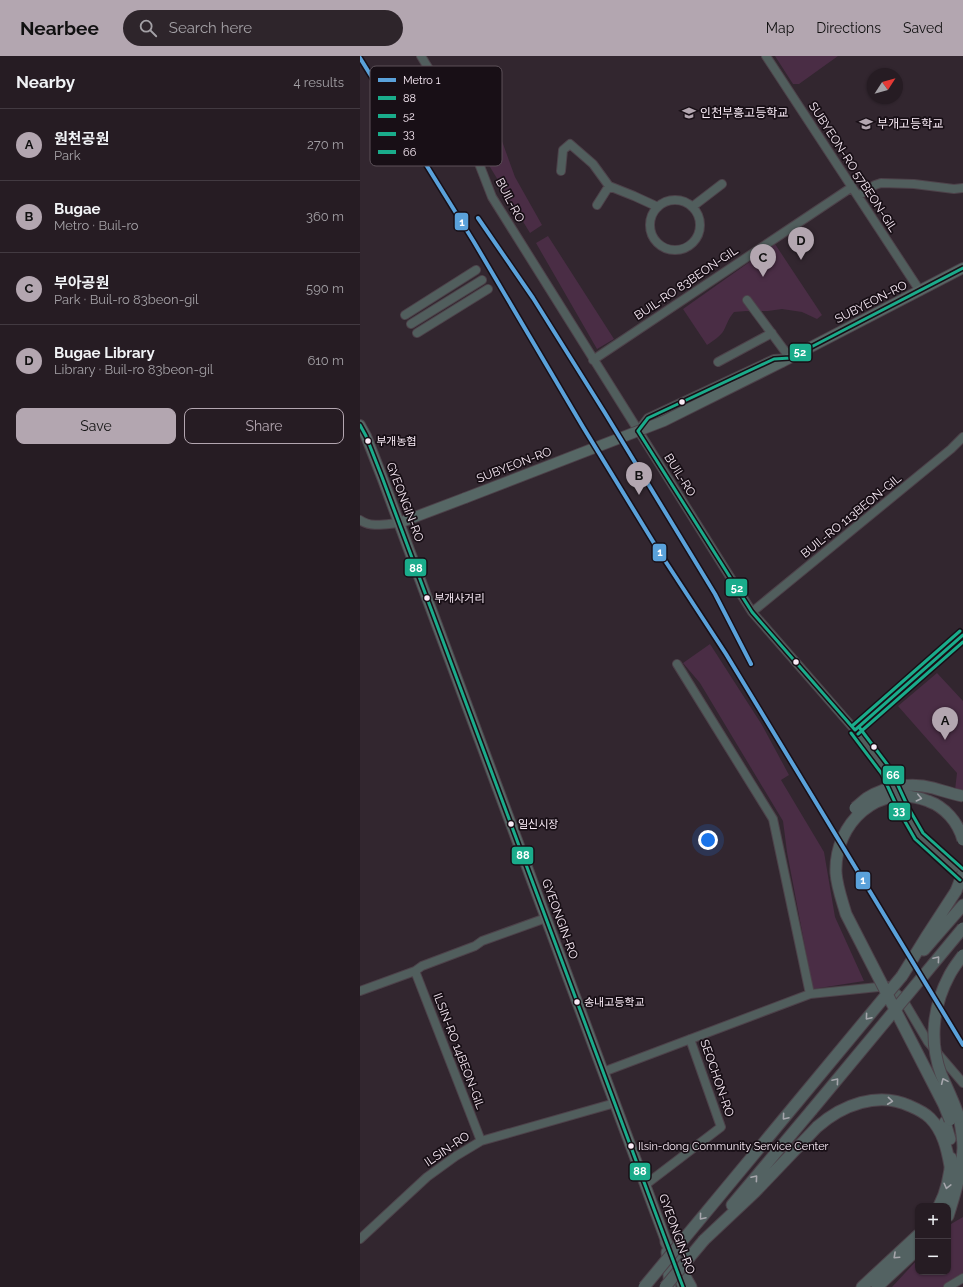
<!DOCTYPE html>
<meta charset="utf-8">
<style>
:root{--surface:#261c23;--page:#2e252b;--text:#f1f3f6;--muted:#a4a1a6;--line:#423a41;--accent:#b3a6b0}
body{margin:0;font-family:Raleway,"Noto Sans KR",sans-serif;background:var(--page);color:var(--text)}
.controls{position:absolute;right:12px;bottom:12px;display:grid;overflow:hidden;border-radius:8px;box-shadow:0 1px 3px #0004}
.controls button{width:36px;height:36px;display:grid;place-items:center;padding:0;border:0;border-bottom:1px solid var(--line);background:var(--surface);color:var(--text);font:20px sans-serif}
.compass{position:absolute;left:507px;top:12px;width:36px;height:36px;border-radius:50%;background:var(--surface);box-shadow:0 1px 3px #0004;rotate:54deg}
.you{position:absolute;left:348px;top:784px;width:14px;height:14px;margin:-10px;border:3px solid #fff;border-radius:50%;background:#1a73e8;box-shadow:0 0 0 6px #1a73e833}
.badge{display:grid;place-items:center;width:26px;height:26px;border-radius:50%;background:var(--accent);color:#111;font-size:13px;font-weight:700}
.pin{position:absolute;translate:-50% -33px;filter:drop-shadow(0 1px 2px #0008)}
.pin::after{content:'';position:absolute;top:21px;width:14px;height:12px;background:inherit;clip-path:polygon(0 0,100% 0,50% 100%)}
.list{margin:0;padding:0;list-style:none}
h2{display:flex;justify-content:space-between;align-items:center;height:52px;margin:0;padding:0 16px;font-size:17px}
h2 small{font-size:13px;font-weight:400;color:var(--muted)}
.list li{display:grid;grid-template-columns:26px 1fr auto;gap:12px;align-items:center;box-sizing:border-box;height:72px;padding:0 16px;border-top:1px solid var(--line)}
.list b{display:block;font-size:15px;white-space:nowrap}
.list p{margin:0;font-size:13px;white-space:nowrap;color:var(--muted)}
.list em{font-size:13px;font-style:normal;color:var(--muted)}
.actions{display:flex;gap:8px;padding:12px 16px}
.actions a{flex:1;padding:9px 0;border:1px solid var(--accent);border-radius:8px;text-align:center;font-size:14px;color:var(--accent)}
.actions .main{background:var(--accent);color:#111}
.icon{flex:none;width:22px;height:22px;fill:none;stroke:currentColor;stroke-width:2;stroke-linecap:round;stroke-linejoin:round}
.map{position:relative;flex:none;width:603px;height:1231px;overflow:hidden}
header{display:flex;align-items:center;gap:24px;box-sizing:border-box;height:56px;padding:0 20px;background:var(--accent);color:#111}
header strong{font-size:19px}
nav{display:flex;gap:22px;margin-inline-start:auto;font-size:14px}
.search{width:280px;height:36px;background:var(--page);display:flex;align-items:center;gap:10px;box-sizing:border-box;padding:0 14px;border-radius:22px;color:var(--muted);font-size:15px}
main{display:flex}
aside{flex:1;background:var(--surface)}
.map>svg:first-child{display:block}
</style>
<header>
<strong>Nearbee</strong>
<div class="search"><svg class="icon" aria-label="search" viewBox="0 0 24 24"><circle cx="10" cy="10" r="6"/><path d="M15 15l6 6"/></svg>Search here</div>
<nav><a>Map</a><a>Directions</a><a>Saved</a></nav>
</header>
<main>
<aside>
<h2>Nearby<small>4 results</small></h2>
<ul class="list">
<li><span class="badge">A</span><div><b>원천공원</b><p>Park</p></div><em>270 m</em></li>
<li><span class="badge">B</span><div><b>Bugae</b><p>Metro · Buil-ro</p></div><em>360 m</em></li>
<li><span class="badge">C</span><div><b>부아공원</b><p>Park · Buil-ro 83beon-gil</p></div><em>590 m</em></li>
<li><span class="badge">D</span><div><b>Bugae Library</b><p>Library · Buil-ro 83beon-gil</p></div><em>610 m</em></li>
</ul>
<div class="actions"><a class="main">Save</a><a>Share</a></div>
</aside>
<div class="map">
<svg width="603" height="1231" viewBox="0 0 603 1231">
<rect width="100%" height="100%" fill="#32262f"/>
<!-- park -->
<path fill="#4a2d45" d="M415,0H478L439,28H433Z
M134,63L155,121L182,169L170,177L127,106L115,75Z
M188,180L254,283L237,293L176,187Z
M415,188L462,259L457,263L442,256L422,253L408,255H386L374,256C368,263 368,266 364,274C361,280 353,285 347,289L323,253Z
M350,588L402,669L429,719L421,724L464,796L475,861L504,925L453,933L427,796L423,765L340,627L323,607Z
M577,617L603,645V736L595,734L597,717L538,650Z
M603,1161V1219L587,1231H532L558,1203V1216H588V1171L591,1168Z"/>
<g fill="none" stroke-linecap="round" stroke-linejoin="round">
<!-- minor casing -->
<g stroke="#4d424a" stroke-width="10">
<path id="minor" d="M61,0L106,74L132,141L392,556L495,674L526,715L544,753L559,780L603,820
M406,0L560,235
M201,115L203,94L210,88L233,108L249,130L274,140L298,151
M498,140L515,129L521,127L554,128L594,133L603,132
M290 169a25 25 0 1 1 50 0a25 25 0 1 1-50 0Z
M237,149L249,130
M332,151L362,128
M387,244L430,302
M45,259L116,214
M51,268L122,224
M57,277L128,233
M233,304L492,131
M358,306L412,277
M279,374L288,362L414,303L428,302
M0,464C11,472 26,468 39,467
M392,556L591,393L603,381
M317,608L413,763L450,938
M495,674L603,579
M55,915L121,1085
M0,935L55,915L62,910L115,890L122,885L186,862
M243,1016L450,938L528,930L542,942L568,986L603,1027
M285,1129L361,1071L330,983
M0,1183L67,1121L96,1100L121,1085L255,1047
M588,1231L603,1222"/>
</g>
<!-- major casing -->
<g stroke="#4d424a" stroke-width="12">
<path id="major" d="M422,306L603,212
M0,369L6,380L22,421L309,1193
M39,467L105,442
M315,1210L323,1231"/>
</g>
<!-- highway casing -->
<g stroke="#4d424a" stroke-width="13">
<path id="highway" d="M564,894L603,849
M542,920L568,878L596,835
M585,1066L590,1083
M372,1149L451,1055
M579,1150C587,1134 590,1120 591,1102
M588,1160C595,1138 602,1115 603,1092C603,1081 601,1071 599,1061
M344,1184L395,1136L457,1071C482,1049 518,1035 550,1050C557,1053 565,1057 570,1062C583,1075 587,1093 590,1110
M306,1186L331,1231
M307,1196L310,1231
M502,1231L558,1179
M517,1231L558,1193"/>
</g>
<!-- minor -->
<use href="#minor" stroke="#515e5d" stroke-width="8"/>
<!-- major -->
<use href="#major" stroke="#566765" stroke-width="10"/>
<!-- highway -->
<use href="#highway" stroke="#536262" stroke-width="11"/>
<!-- major-bridge casing -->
<g stroke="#4d424a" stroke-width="12" stroke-linecap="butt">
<path id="major-bridge" d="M105,442L304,365L422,306"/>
</g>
<!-- highway-bridge casing -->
<g stroke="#4d424a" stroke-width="13" stroke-linecap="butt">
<path id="highway-bridge" d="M495,752C499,749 503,745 507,742C526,730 552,726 573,732C584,735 592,738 603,740
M596,835L603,817
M451,1055L603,872
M599,1061C594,1046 587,1032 581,1018C569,985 573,950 589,920C593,912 598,906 603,899
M590,1064L584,1049L486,858C482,844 477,831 476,817C474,767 519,725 568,745C585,751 598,766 603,784
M284,1231L542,920
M305,1231L344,1184"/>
</g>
<!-- major-bridge -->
<use href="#major-bridge" stroke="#566765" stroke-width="10"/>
<!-- highway-bridge -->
<use href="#highway-bridge" stroke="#536262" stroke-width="11"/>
<!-- bus-1 casing -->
<g stroke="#180f16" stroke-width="6">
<path id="bus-1" d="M0,369L6,380L22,421L323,1231"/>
</g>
<!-- bus-2 casing -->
<g stroke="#180f16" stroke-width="6">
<path id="bus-2" d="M278,375L392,556L495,674
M278,375L288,362L414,303L430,302L603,212
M495,674L603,579"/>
</g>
<!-- bus-3 casing -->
<g stroke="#180f16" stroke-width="6">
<path id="bus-3" d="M491,677L522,718L539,755L555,783L600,824
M498,678L603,586"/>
</g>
<!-- bus-4 casing -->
<g stroke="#180f16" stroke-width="6">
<path id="bus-4" d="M492,670L600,575
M499,671L530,712L548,751L563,777L603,813"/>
</g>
<!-- bus-1 -->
<use href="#bus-1" stroke="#1aac8b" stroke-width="3"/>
<!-- bus-2 -->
<use href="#bus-2" stroke="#1aac8b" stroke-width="3"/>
<!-- bus-3 -->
<use href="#bus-3" stroke="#1aac8b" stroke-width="3"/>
<!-- bus-4 -->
<use href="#bus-4" stroke="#1aac8b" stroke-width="3"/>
<!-- metro-1 casing -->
<g stroke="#180f16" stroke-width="7">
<path id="metro-1" d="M0,2L114,186L223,371L300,497L366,598L603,989
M118,162L173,242L245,357L355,538L391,608"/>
</g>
<!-- metro-1 -->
<use href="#metro-1" stroke="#5aa1da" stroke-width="4"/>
</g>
<!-- one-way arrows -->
<defs><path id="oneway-chevron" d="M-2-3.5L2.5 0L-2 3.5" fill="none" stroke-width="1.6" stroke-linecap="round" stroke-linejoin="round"/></defs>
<g stroke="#a6a6ac">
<use href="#oneway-chevron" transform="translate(559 742) rotate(13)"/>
<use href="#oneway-chevron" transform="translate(577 903) rotate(-50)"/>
<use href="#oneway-chevron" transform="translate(508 961) rotate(130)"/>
<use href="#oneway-chevron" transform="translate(476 1025) rotate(-50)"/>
<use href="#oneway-chevron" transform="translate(584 1025) rotate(-114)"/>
<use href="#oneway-chevron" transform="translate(530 1045) rotate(6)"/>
<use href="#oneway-chevron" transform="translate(425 1061) rotate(130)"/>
<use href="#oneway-chevron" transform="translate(395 1122) rotate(-50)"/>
<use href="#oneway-chevron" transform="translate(587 1130) rotate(104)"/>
<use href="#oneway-chevron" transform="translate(342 1161) rotate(130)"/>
<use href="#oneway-chevron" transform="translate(536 1200) rotate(137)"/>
</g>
<!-- icons -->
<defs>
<g id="school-bare" transform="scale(1.08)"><path d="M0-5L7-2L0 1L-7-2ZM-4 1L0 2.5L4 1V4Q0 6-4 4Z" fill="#b3a6b0" stroke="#180f16" stroke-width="2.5" paint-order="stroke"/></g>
</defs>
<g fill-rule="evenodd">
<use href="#school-bare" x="329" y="57"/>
<use href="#school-bare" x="506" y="68"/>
</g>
<!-- markers -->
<g fill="#f9ebf6" stroke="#180f16" stroke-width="1.5">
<circle cx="322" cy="346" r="3.5"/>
<circle cx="8" cy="385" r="3.5"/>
<circle cx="67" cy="542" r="3.5"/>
<circle cx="436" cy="606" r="3.5"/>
<circle cx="514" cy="691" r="3.5"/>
<circle cx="151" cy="768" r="3.5"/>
<circle cx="217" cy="946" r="3.5"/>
<circle cx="271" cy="1090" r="3.5"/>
</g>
<g text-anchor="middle" stroke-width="3.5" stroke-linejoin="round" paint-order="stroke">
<!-- bus labels -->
<g font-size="11" fill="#f9ebf6" stroke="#180f16" text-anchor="start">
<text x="16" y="389">부개농협</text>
<text x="74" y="546">부개사거리</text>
<text x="158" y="772">일신시장</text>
<text x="224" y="950">송내고등학교</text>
<text x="278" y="1094">Ilsin-dong Community Service Center</text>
</g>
<!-- poi labels -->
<g font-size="12" fill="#f9ebf6" stroke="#180f16" text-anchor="start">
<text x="340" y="61">인천부흥고등학교</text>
<text x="517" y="72">부개고등학교</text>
</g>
<!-- street labels -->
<g font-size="12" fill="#f9ebf6" stroke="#180f16">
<text transform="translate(493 111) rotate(57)" y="4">SUBYEON-RO 57BEON-GIL</text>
<text transform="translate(150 144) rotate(62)" y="4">BUIL-RO</text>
<text transform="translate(326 227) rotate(-34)" y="4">BUIL-RO 83BEON-GIL</text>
<text transform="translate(511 246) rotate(-27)" y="4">SUBYEON-RO</text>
<text transform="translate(154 409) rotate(-21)" y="4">SUBYEON-RO</text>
<text transform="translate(320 419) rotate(58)" y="4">BUIL-RO</text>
<text transform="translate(45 446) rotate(69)" y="4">GYEONGIN-RO</text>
<text transform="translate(491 460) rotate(-39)" y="4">BUIL-RO 113BEON-GIL</text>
<text transform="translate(200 863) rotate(70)" y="4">GYEONGIN-RO</text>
<text transform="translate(99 995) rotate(69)" y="4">ILSIN-RO 14BEON-GIL</text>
<text transform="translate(357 1022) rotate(71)" y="4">SEOCHON-RO</text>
<text transform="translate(87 1093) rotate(-34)" y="4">ILSIN-RO</text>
<text transform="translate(317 1178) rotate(70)" y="4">GYEONGIN-RO</text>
</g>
</g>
<!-- legend -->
<rect x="10" y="10" width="132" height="100" rx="6" fill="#180f16" stroke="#5c5159" stroke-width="1"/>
<rect x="18" y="22" width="18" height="4" fill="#5aa1da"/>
<rect x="18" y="40" width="18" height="4" fill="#1aac8b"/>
<rect x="18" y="58" width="18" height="4" fill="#1aac8b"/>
<rect x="18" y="76" width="18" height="4" fill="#1aac8b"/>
<rect x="18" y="94" width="18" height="4" fill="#1aac8b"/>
<g font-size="11" fill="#f9ebf6">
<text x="43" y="28">Metro 1</text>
<text x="43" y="46">88</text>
<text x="43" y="64">52</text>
<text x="43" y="82">33</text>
<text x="43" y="100">66</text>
</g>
<g stroke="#180f16" stroke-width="1.5">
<rect x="94" y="156" width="15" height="19" rx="4" fill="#5aa1da"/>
<rect x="429" y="287" width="23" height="19" rx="4" fill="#1aac8b"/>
<rect x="292" y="487" width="15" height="19" rx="4" fill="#5aa1da"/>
<rect x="44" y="502" width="23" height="19" rx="4" fill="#1aac8b"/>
<rect x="365" y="522" width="23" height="19" rx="4" fill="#1aac8b"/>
<rect x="522" y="709" width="23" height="20" rx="4" fill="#1aac8b"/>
<rect x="528" y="746" width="23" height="19" rx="4" fill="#1aac8b"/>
<rect x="151" y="790" width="23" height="19" rx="4" fill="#1aac8b"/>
<rect x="495" y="815" width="16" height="19" rx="4" fill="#5aa1da"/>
<rect x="269" y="1106" width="22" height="19" rx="4" fill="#1aac8b"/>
</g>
<g font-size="11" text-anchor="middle" font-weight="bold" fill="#fff">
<text x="102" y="170">1</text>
<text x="440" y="300">52</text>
<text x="300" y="500">1</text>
<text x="56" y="516">88</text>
<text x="377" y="536">52</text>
<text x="533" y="723">66</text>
<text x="539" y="759">33</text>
<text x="163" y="803">88</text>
<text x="503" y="828">1</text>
<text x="280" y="1119">88</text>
</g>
</svg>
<div class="controls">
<button>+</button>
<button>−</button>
</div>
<svg class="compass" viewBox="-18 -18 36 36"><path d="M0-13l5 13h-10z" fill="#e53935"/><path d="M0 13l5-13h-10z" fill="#a4a1a6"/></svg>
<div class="you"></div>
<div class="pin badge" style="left:585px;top:684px">A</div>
<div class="pin badge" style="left:279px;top:439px">B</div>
<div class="pin badge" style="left:403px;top:221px">C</div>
<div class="pin badge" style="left:441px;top:204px">D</div>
</div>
</main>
